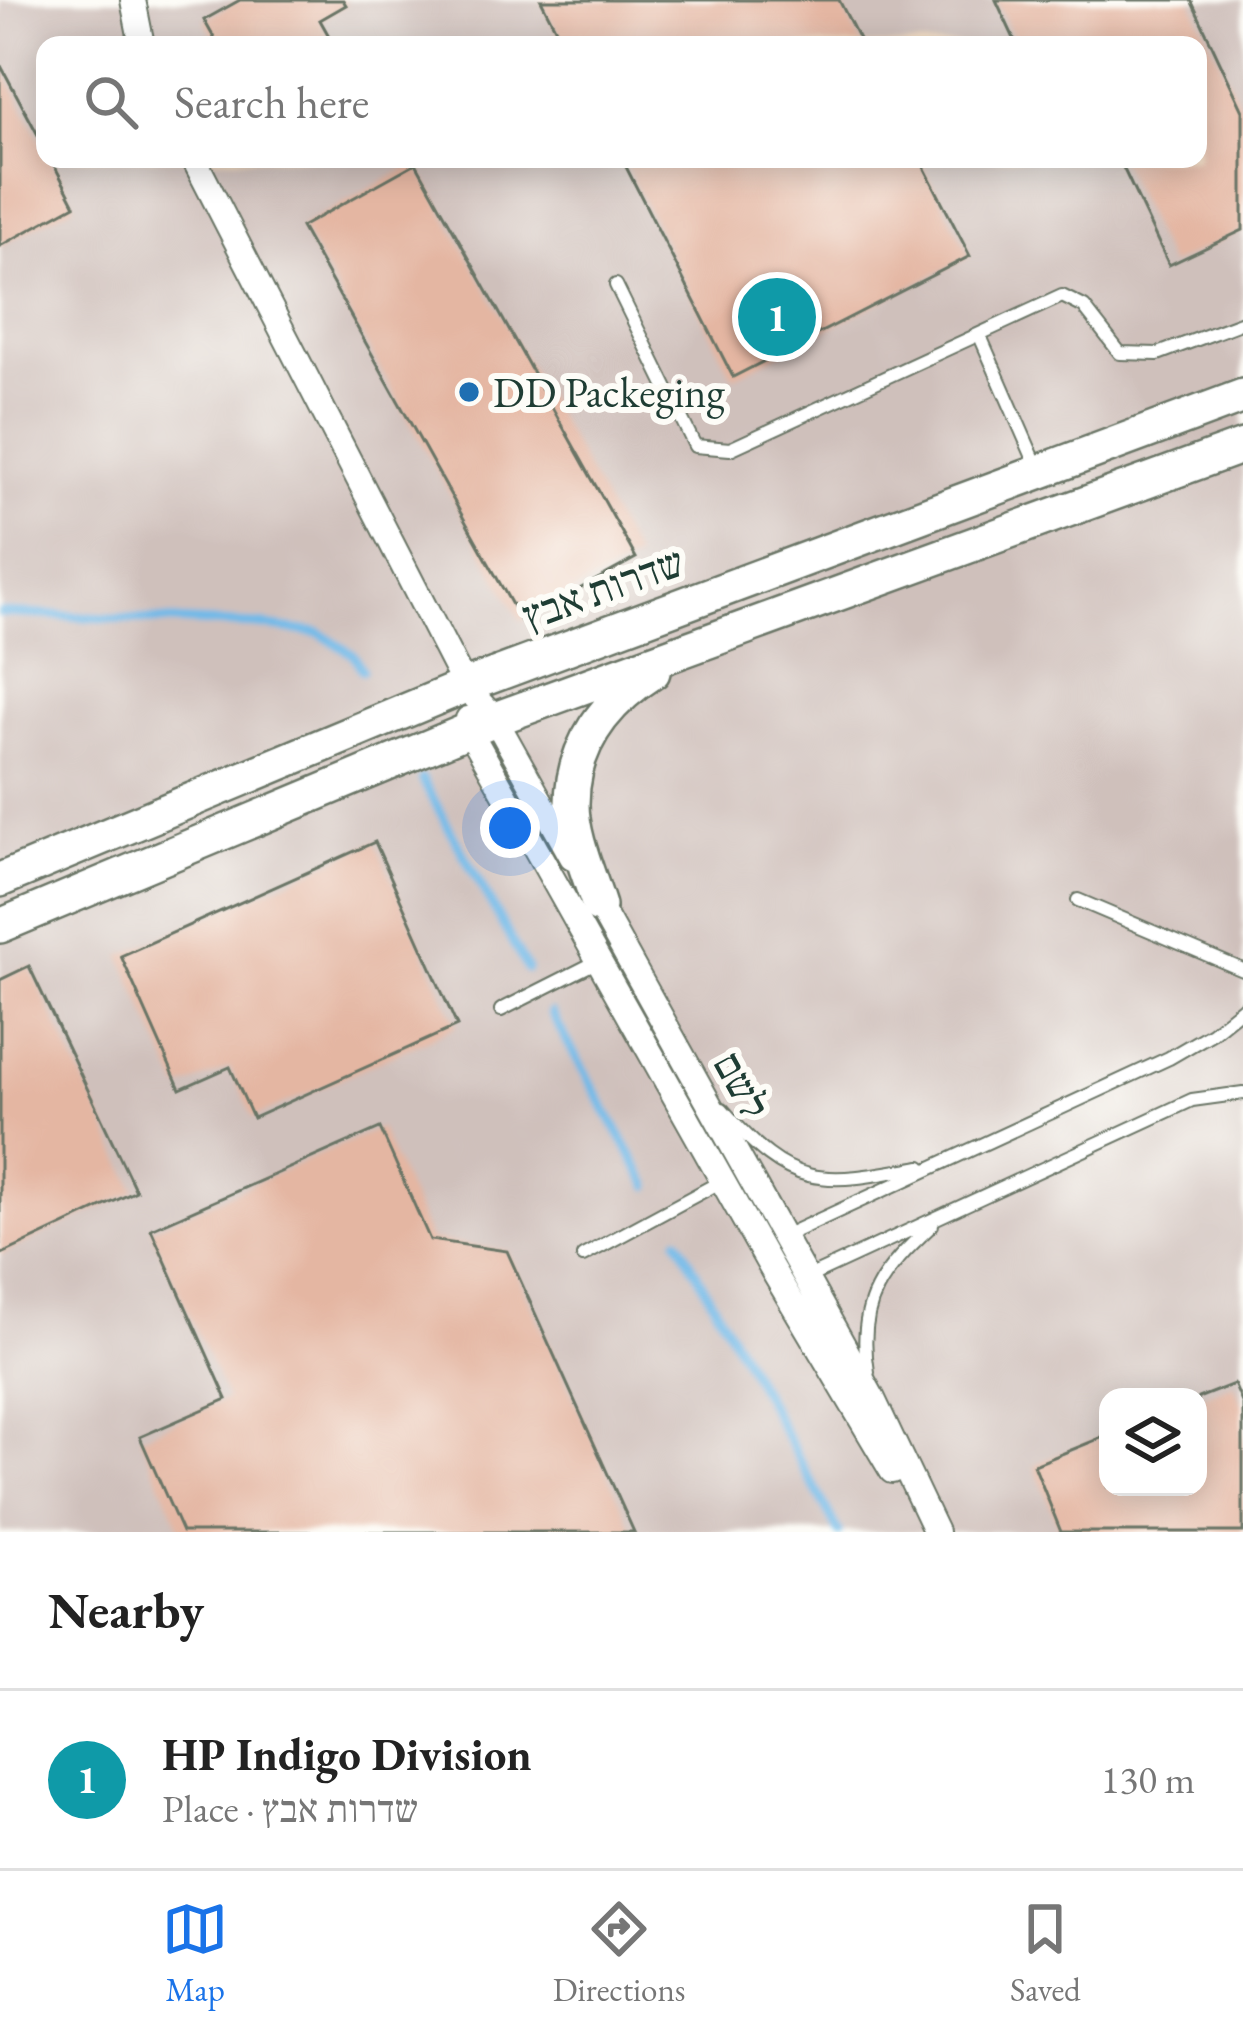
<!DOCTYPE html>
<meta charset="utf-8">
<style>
:root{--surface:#fff;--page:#f6f6f6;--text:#222;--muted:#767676;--line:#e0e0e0;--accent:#1a73e8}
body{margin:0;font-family:"EB Garamond","Frank Ruhl Libre",serif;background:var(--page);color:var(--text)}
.controls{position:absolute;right:36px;bottom:36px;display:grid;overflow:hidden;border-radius:24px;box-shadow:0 6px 30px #0003}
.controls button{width:108px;height:108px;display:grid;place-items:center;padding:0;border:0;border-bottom:3px solid var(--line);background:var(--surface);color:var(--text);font:60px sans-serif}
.you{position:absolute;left:510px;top:828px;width:42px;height:42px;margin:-30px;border:9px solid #fff;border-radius:50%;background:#1a73e8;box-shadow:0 0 0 18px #1a73e833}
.badge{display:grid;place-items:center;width:78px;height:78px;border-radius:50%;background:var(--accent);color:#fff;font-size:39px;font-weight:700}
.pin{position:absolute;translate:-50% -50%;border:6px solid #fff;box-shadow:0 3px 12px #0006}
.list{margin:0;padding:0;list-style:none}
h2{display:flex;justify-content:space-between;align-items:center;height:156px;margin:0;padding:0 48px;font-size:51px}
h2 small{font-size:39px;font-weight:400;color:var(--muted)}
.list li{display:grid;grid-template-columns:78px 1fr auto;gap:36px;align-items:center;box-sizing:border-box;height:180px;padding:0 48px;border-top:3px solid var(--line)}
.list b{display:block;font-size:45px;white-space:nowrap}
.list p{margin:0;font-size:39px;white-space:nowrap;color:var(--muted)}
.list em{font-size:39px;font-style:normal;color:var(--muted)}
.icon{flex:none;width:66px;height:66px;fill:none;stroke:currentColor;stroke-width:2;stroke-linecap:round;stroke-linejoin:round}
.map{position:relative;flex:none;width:1243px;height:1532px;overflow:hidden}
.search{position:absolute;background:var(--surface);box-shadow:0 6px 30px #0003;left:36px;right:36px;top:36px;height:132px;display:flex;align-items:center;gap:30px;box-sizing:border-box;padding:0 42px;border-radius:24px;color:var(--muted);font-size:45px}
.sheet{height:336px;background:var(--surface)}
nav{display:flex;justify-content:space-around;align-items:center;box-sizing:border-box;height:168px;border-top:3px solid var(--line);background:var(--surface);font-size:33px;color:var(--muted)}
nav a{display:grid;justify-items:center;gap:6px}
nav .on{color:var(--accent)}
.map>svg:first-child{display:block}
</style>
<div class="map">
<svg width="1243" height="1532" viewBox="0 0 1243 1532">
<rect width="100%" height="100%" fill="#fdfcf7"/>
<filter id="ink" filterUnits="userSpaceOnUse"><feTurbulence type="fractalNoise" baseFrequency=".00833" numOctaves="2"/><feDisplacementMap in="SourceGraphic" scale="24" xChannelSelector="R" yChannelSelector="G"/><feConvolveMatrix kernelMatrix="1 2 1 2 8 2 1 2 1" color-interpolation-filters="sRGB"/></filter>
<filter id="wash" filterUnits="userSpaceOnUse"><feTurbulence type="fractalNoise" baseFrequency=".004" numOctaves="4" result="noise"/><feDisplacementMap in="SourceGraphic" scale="48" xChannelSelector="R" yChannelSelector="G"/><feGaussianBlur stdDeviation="2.7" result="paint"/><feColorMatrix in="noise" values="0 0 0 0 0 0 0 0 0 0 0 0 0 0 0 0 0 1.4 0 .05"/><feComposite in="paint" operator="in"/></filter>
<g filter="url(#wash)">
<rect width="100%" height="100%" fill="#f5ddc2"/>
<!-- industrial -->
<path fill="#cfc0bb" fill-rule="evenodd" d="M0,0H1243V1532H0ZM45,45H1198V159H45ZM1108,1397H1198V1487H1108Z"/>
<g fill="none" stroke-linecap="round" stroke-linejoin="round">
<!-- stream -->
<path stroke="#71b9e8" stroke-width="9" d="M0,613L257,625L319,633L354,655L362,670
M422,779L527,969
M551,1013L649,1186
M678,1239L839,1532"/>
</g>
<g id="blocks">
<!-- building -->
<path fill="#e4b6a2" d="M240,0H343L346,5L320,20L334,45H218L204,20Z
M541,0H839L862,45H564Z
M996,0H1191L1243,111V230L1169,265L1119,159H1198V45H1017Z
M0,64L45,148V159H51L75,205L0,246Z
M622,159H920L970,256L733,377Z
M416,163L636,558L521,621L301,227Z
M375,842L457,1026L253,1118L230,1067L180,1089L121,956Z
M29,966L136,1191L0,1255V980Z
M380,1128L430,1240L507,1251L634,1532H182L140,1437L227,1399L151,1229Z
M1234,1384L1243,1405V1532H1061L1034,1465L1108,1435V1487H1198V1398Z"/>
</g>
</g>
<g filter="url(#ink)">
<use href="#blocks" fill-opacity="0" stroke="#6a7566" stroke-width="3"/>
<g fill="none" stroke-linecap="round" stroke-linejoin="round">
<!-- lane casing -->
<g stroke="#6a7566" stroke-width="16">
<path id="lane" d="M616,285L695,446L730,449L1062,296L1084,307L1120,353L1158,354L1243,322
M980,336L1039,471
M1078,900L1243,970
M501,1010L598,961
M722,1109C793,1191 820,1185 921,1167
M782,1237L1169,1058L1212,1033L1243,1008
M583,1256L722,1181
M804,1279L1192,1100L1243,1093
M868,1372C856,1301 883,1271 932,1225"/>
</g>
<!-- street casing -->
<g stroke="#6a7566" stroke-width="28">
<path id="street" d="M133,0L142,45
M194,159L465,686L495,719L572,857
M468,719L469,730L772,1269L892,1471
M592,893L872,1397L936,1532"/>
</g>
<!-- secondary casing -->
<g stroke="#6a7566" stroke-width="38">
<path id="secondary" d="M0,880L465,686L1243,396
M599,906C589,874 572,837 572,804C572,745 606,702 653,672
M0,926L495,719L1243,446"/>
</g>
<!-- lane -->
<use href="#lane" stroke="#fff" stroke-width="12"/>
<!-- street -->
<use href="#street" stroke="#fff" stroke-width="24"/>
<!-- secondary -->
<use href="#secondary" stroke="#fff" stroke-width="33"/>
</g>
</g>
<!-- markers -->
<circle fill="#1f6fb2" stroke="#fdfcf7" stroke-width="4.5" cx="469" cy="392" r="12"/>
<g text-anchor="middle" stroke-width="12" stroke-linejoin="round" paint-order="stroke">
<!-- poi labels -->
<g font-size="42" fill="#1f3d34" stroke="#fdfcf7" text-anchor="start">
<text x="493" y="407">DD Packeging</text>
</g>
<!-- street labels -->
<g font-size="42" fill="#1f3d34" stroke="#fdfcf7">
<text transform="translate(603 588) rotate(-20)" y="15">שדרות אבץ</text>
<text transform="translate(742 1085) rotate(61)" y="15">לשם</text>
</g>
</g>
</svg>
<div class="controls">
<button><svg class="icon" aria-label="layers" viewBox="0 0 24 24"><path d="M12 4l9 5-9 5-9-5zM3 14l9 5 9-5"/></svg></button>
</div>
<div class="you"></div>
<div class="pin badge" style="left:777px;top:317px;background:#0f9aa8">1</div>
<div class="search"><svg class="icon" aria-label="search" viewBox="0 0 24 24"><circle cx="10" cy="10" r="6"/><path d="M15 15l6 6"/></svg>Search here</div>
</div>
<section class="sheet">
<h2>Nearby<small></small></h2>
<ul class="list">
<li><span class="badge" style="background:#0f9aa8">1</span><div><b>HP Indigo Division</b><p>Place · שדרות אבץ</p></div><em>130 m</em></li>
</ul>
</section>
<nav>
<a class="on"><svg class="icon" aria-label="map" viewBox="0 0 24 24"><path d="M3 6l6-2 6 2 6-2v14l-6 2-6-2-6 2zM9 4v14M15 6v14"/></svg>Map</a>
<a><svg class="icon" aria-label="directions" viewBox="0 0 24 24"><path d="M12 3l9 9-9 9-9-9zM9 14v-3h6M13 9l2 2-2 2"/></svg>Directions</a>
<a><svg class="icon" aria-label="saved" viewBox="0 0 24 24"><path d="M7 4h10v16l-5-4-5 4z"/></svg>Saved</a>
</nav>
